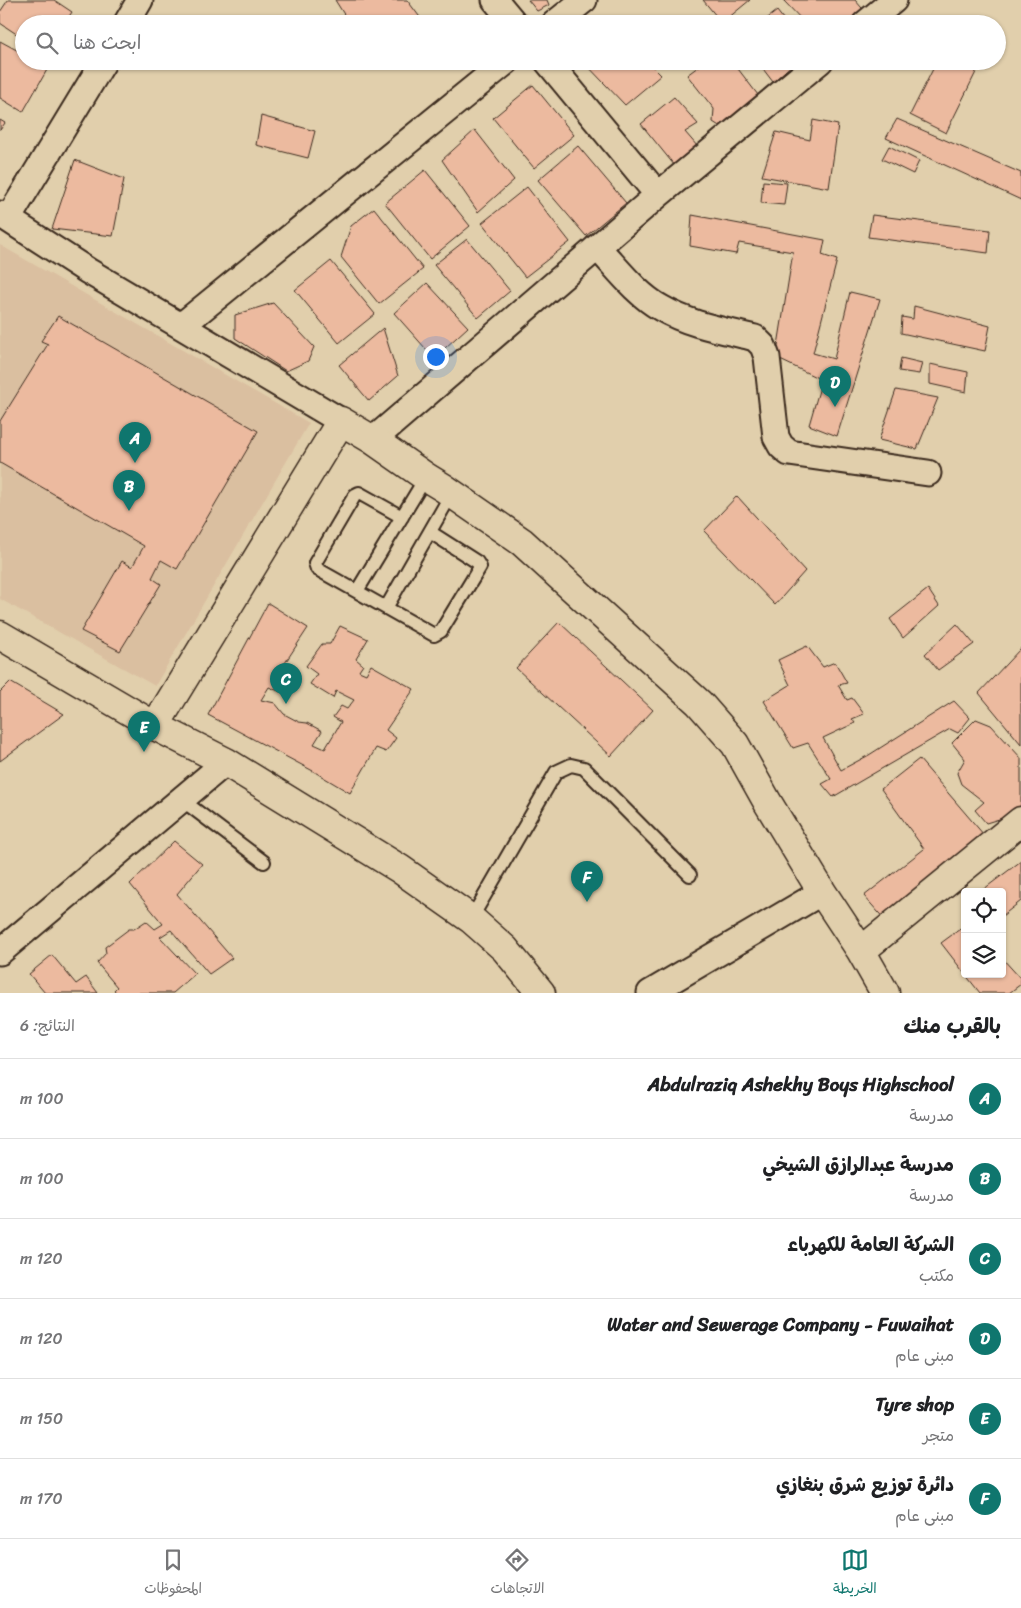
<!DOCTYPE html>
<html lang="ar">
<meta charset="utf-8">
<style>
:root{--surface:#fff;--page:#f2f2f2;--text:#202124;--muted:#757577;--line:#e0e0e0;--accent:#0f766e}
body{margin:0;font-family:Sriracha,"Playpen Sans Arabic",sans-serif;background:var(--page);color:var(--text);direction:rtl}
.controls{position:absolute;right:15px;bottom:15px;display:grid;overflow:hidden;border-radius:5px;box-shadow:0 1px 4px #0004}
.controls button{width:45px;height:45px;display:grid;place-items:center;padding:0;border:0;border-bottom:1px solid var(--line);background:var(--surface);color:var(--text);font:25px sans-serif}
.you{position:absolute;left:435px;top:356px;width:18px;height:18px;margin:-12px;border:4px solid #fff;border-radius:50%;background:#1a73e8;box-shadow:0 0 0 8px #1a73e833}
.badge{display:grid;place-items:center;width:32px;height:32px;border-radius:50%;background:var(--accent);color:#fff;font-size:16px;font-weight:700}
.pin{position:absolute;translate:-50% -41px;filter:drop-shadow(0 1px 2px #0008)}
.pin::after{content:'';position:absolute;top:26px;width:18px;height:15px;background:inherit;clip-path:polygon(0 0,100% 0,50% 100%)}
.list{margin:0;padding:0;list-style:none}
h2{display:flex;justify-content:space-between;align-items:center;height:65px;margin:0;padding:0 20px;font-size:21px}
h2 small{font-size:16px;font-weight:400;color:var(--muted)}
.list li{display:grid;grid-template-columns:32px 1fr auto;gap:15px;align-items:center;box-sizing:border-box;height:80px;padding:0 20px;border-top:1px solid var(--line)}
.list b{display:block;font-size:19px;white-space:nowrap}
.list p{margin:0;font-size:16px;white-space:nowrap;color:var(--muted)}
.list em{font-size:16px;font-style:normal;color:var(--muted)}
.icon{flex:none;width:28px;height:28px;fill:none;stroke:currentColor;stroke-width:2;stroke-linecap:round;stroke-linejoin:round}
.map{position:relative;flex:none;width:1021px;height:993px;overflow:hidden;direction:ltr}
.search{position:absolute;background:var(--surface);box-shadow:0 1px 4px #0004;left:15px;right:15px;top:15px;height:55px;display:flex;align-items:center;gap:12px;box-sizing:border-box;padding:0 18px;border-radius:28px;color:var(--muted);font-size:19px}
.sheet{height:545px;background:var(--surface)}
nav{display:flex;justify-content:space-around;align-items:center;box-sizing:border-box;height:70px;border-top:1px solid var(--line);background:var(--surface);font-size:14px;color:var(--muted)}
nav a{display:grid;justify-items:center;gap:2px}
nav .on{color:var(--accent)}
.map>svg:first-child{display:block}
</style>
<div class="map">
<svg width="1021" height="993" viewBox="0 0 1021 993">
<rect width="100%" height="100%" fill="#e1cfac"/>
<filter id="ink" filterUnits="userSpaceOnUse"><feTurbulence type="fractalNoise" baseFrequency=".02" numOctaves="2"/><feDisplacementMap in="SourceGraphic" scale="10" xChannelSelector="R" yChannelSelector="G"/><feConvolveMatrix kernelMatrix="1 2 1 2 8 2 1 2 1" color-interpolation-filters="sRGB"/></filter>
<g filter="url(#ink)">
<!-- built -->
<path fill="#dabfa0" d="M0,245L309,423L155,686L0,599Z"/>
<!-- building -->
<path fill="#ecba9f" stroke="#3b2a1e" d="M8,0H54L72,12L64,24H24V39L0,23V12Z
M335,0H407L425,24H350Z
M528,0H547L549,5L537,11Z
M703,0H750L722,23Z
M785,0H855L868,15L858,24H806L784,1Z
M777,11L787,24H760Z
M0,41L24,54V61H36L48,68L23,112L0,98Z
M375,61H387L379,67Z
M583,61H647L661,75L625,105Z
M706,61H732L758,95L724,129L713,122L714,109L687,75Z
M757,61H796L773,82Z
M937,61H974L980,64L946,133L910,115Z
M533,85L574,135L534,168L493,118Z
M674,97L698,124L685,132L704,154L679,171L641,124Z
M261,116L315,131L308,158L256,145Z
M897,119L1021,173V200L886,138Z
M0,120L5,123L0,130Z
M813,120L838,125L829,188L762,176L776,132L810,140Z
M475,130L514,180L478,212L442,160Z
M578,146L626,203L586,236L538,180Z
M889,146L919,161L913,174L882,159Z
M75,160L124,179L113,236L52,229Z
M425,170L470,226L430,259L385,203Z
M763,181L787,183L784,205L761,203Z
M527,187L570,242L525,277L482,223Z
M374,208L423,269L379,304L341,257L351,226Z
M692,215L825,240L822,255L837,260L813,353L834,359L850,292L880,299L837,436L809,425L822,380L776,358L793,252L739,243L736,254L690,246Z
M872,215L990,230L988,253L868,237Z
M467,239L510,291L478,318L434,265Z
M331,261L375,314L339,343L295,290Z
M427,283L468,327L434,358L394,313Z
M273,303L314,347L308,361L286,371L235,338V315Z
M914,306L990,326L985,351L901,333L902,317L913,319Z
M58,316L258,431L177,569L161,560L152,578L161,584L120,651L81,631L122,561L132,567L144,546L0,463V421L48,344L41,341Z
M383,328L398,376L369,401L339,365Z
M901,358L922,363L919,374L899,371Z
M930,364L968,372L966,392L930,384Z
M896,390L938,398L917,449L879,440Z
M737,496L805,571L775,605L704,531Z
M928,589L939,606L903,638L890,619Z
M268,603L308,628L281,669L288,676L281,692L269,687L261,700L275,703L284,714L299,722L307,723L322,731L314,744L325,749L341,722L333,717L341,706L347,709L354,700L336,691L333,698L310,684L317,674L306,666L322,644H330L340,626L368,639L356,659L363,665L359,671L366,674L371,665L414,689L386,730L396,738L386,752L376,748L350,793L313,771L208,715Z
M559,622L653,710L611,756L516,668Z
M957,624L974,644L938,670L925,654Z
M807,646L823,667L835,662L847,683L838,685L847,700L852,698L864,714L852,719L855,723L823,738L841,770L869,755L954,701L970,718L958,733L950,729L833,797L822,784L831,779L808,743L793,748L764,701L790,685L778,660Z
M1021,648V744L979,693Z
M10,682L64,714L0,761V692Z
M976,719L991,725L1021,758V805L1009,816L986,823L975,810L984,802L961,784L957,773L965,759L952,743Z
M919,759L984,835L886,921L864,896L924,849L881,789Z
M174,841L202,864L177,894L232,958L209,974L171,930L160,937L195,974L173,993H117L114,990L117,987L97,963L106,953L105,947L129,929H134L146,921L155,929L163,924L130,884Z
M1021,861V901L1002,916V892H980Z
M960,929L965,933V974L941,943Z
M52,955L76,984L86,977L98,993H45L29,974Z
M1002,958L1021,979V984L1009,993H980L965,974H1002Z"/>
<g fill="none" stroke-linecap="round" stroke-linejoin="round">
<!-- lane casing -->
<g stroke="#3b2a1e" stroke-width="16">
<path id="lane" d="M402,517L359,493L355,495L315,563L317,569L434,635L441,631L480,567L477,562L430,532
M357,591L426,477
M386,608L452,493
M182,800L264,862
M471,919L556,772L571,765L584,768L690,875"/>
</g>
<!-- street casing -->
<g stroke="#3b2a1e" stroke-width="29">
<path id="street" d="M495,0L515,24
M126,24L140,0
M554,24L584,0
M865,24L894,0
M547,61L658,195
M0,214L88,271L341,421
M8,219L104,61
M597,247C617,268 636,294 661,308C690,325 723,330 755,338L763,346L767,357L776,437L781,446L789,453L928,473
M181,326L507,61
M373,440L658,195L820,61
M0,952L226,762
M650,993L822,892"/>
</g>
<!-- secondary casing -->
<g stroke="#3b2a1e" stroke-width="31">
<path id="secondary" d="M0,635L155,726L226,762L400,869L471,919L505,949L541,993
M155,726L341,421L373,440L426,477L444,488L522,542L699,703L735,744L768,803L822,892L861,951L885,993
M861,951L1021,821"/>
</g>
<!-- lane -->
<use href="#lane" stroke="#e1cfac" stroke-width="12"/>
<!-- street -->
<use href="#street" stroke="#e1cfac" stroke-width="25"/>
<!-- secondary -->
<use href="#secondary" stroke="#e1cfac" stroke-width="28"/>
</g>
</g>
</svg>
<div class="controls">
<button><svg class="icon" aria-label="locate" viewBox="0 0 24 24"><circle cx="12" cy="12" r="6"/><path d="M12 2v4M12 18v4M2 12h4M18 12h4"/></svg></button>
<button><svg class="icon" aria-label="layers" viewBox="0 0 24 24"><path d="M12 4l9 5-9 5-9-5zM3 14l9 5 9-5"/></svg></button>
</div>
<div class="you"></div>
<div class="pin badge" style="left:135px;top:463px">A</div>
<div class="pin badge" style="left:129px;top:511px">B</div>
<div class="pin badge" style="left:286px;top:704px">C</div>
<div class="pin badge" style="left:835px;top:407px">D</div>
<div class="pin badge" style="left:144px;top:752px">E</div>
<div class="pin badge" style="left:587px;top:902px">F</div>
<div class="search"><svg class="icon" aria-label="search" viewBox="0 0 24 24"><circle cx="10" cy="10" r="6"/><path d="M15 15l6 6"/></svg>ابحث هنا</div>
</div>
<section class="sheet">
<h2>بالقرب منك<small>النتائج: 6</small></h2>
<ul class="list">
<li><span class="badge">A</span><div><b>Abdulraziq Ashekhy Boys Highschool</b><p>مدرسة</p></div><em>100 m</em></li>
<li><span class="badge">B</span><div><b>مدرسة عبدالرازق الشيخي</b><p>مدرسة</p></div><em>100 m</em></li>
<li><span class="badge">C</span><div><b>الشركة العامة للكهرباء</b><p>مكتب</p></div><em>120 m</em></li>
<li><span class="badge">D</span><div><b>Water and Sewerage Company - Fuwaihat</b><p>مبنى عام</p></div><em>120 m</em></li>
<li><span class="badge">E</span><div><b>Tyre shop</b><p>متجر</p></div><em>150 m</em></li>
<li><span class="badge">F</span><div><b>دائرة توزيع شرق بنغازي</b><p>مبنى عام</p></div><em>170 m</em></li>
</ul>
</section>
<nav>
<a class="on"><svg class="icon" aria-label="map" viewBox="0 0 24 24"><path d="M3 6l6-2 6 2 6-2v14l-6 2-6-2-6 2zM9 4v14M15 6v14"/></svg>الخريطة</a>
<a><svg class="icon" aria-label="directions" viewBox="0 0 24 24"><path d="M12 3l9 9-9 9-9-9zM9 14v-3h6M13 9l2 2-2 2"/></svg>الاتجاهات</a>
<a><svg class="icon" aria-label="saved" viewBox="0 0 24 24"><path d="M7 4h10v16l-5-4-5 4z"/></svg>المحفوظات</a>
</nav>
